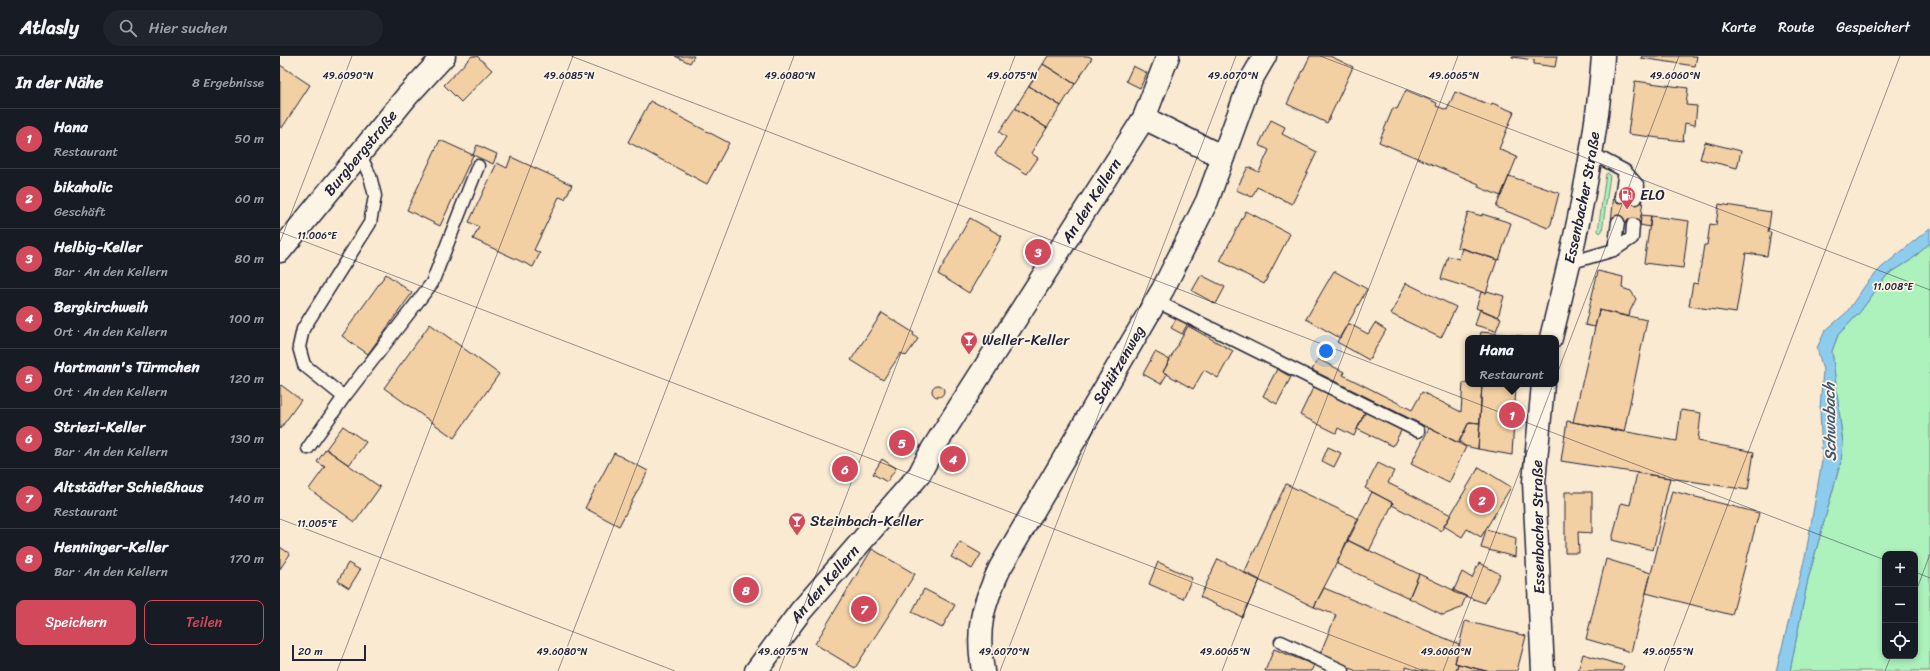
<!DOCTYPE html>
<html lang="de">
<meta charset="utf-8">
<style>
:root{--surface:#171b24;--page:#20242c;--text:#f1f3f6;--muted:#9ea1a6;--line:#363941;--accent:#d1495b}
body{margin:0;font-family:Sriracha,sans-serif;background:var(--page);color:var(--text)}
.controls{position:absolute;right:12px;bottom:12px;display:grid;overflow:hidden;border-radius:8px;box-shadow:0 2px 6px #0003}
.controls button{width:36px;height:36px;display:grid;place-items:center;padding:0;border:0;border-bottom:1px solid var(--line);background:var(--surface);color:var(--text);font:20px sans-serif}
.scale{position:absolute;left:12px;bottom:10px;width:74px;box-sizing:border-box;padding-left:4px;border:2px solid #22223b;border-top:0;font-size:11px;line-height:14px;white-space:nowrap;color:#22223b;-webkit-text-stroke:3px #fcf5e5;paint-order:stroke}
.you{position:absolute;left:1046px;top:295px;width:14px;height:14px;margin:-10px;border:3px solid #fff;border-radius:50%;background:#1a73e8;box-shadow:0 0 0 6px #1a73e833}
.badge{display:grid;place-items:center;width:26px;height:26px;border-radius:50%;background:var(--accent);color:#fff;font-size:13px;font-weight:700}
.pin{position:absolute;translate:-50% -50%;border:2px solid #fff;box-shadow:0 1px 4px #0006}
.popup{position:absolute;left:1185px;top:279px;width:94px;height:52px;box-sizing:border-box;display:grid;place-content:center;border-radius:8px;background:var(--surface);filter:drop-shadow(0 1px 3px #0005);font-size:13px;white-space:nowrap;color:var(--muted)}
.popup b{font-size:15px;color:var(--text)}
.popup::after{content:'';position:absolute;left:50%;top:100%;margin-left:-8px;border:8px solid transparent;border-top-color:var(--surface)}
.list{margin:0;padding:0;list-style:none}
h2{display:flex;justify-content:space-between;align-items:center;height:52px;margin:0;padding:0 16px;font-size:17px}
h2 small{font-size:13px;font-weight:400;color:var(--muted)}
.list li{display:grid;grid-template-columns:26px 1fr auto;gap:12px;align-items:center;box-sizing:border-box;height:60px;padding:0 16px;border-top:1px solid var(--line)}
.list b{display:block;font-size:15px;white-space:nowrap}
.list p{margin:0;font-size:13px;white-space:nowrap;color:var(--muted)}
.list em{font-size:13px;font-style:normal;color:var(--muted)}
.actions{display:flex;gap:8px;padding:12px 16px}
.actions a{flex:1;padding:9px 0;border:1px solid var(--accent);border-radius:8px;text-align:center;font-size:14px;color:var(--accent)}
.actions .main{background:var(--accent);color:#fff}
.icon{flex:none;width:22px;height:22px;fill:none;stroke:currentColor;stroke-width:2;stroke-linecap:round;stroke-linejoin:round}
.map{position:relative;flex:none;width:1650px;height:615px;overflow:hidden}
header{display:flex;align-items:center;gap:24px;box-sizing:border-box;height:56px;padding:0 20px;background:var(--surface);border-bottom:1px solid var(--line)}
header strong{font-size:19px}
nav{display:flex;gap:22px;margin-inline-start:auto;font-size:14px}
.search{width:280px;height:36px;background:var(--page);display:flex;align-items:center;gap:10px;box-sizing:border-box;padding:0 14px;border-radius:22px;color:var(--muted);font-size:15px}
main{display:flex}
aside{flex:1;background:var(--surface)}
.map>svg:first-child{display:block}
</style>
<header>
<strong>Atlasly</strong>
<div class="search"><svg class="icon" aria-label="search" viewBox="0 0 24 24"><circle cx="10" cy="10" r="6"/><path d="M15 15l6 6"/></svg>Hier suchen</div>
<nav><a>Karte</a><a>Route</a><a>Gespeichert</a></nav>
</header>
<main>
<aside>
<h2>In der Nähe<small>8 Ergebnisse</small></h2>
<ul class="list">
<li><span class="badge">1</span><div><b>Hana</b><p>Restaurant</p></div><em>50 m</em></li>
<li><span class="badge">2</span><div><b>bikaholic</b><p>Geschäft</p></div><em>60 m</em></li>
<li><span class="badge">3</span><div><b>Helbig-Keller</b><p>Bar · An den Kellern</p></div><em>80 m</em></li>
<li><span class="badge">4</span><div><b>Bergkirchweih</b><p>Ort · An den Kellern</p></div><em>100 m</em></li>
<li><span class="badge">5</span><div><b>Hartmann's Türmchen</b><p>Ort · An den Kellern</p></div><em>120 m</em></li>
<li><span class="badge">6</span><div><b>Striezi-Keller</b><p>Bar · An den Kellern</p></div><em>130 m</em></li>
<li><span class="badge">7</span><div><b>Altstädter Schießhaus</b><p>Restaurant</p></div><em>140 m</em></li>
<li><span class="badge">8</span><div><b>Henninger-Keller</b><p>Bar · An den Kellern</p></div><em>170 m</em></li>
</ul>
<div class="actions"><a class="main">Speichern</a><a>Teilen</a></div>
</aside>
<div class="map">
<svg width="1650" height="615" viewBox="0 0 1650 615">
<rect width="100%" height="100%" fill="#f9ead1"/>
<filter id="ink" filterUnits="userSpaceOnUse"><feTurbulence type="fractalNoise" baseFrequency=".025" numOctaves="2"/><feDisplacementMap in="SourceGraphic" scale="8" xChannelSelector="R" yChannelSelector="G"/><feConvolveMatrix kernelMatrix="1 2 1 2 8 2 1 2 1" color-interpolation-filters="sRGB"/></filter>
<g filter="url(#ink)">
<!-- green -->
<path fill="#adf1bc" stroke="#688a7c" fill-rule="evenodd" d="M1328,117L1330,119L1322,175L1320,177L1318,175L1326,118Z
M1650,187V615H1510L1528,523L1561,405L1563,388L1552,295L1558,279L1580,256L1607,219L1631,204ZM1605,498H1635V600H1605Z"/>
<!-- water -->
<path fill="#8eccee" stroke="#6388a6" d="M1650,172V187L1631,204L1607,219L1580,256L1558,279L1552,295L1563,388L1561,405L1528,523L1510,615H1496L1526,497L1542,405L1540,352L1543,314L1537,292L1545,275L1566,257L1587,227L1601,212Z"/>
<!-- building -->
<path fill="#f2d0a3" stroke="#22223b" d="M192,0H197L212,14L181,46L164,29Z
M395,0H414L410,7Z
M768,0H808L812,2L795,28L763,8Z
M1030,0H1050L1073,11L1047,67L1007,48Z
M1232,0H1277L1275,11L1254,8V4L1232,1Z
M1362,0H1417L1415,10L1361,2Z
M763,8L795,28L781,50L749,30Z
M0,9L30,29L2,72L0,71Z
M853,10L867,17L860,32L846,25Z
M1355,25L1408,32L1406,49L1417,50L1415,69L1405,67L1403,85L1348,78Z
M749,30L781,50L767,72L735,52Z
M1126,34L1157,47L1156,50L1167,54L1175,36L1195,44V43L1211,49L1212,47L1234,56L1219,93L1237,101L1221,140L1198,131L1199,128L1099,86L1113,52L1117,53Z
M370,45L449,87L427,128L348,86Z
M735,52L767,72L751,97L758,102L747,118L715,98L726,81L719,76Z
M991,64L1005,71L1002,78L1037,96L1012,148L977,131L972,141L956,134L968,111L979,116L989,94L979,89Z
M160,84L193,99L160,170L127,154Z
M1425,86L1461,95L1457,112L1420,103Z
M197,89L217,98L213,108L193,99Z
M231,101L292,129L285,143L279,141L254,194L260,197L253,211L193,183L199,171L189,166L217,107L227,112Z
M1229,120L1279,137L1271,168L1268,172L1216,151Z
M1334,139L1363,143L1360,169L1331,166Z
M1439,148L1491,156L1488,176H1491L1487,200L1466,197L1456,257L1409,250L1413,227L1418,228L1424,189H1427L1430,168L1436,169Z
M966,155L1010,178L984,228L940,205Z
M1188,156L1202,160V158L1231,167L1219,204L1177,191Z
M1361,159L1371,160L1370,171L1360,169Z
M1371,160L1409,165L1403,212L1364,207Z
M690,162L722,180L689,237L658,218Z
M1182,192L1217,204L1206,237L1161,223L1168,200L1179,203Z
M1054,215L1087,233L1060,282L1026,263Z
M1318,215L1343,221L1342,232L1351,235L1356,243L1350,255L1349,261L1319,254L1315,271L1305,269Z
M106,218L132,237L88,298L62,280Z
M921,219L945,231L936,248L912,235Z
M1126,227L1176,251L1161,282L1111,258Z
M1207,235L1224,240L1218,261L1196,252L1201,236L1206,237Z
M1200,253L1221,262L1216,275L1195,269Z
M1319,254L1367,264L1344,376L1293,366Z
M602,257L634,277L633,279L638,283L626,300L621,297L603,324L571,304Z
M897,261L908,267L902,278L891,272Z
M1068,267L1088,278L1095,267L1106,274L1089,304L1057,286Z
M150,268L219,318L174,382L104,332Z
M908,270L953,295L938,322L924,314L913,333L883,316Z
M1201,276L1242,280V282H1200Z
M875,296L890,304L883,316L887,318L881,328L863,318Z
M1038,303L1064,316L1063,319L1132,354L1142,336L1181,356L1183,327L1202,328L1200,367L1189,366L1179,387L1032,314Z
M997,313L1011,321L997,348L983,340Z
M1035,328L1086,353L1074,380L1058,372L1056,377L1020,359Z
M1202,328L1236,330L1232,399L1198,393Z
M1210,328H1235V330Z
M652 335a6 6 0 1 1 12 0a6 6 0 1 1-12 0Z
M1,329L21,344L0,373V330Z
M1401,354L1421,357L1418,385L1474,396L1468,434L1281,405L1287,365L1397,385Z
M1086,355L1122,373L1113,390L1077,373Z
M1189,366L1200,367L1198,393L1185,390L1179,385Z
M63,370L86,386L69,409L46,393Z
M1149,372L1186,391L1169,427L1131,408Z
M618,377L632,385L625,398L611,390Z
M1048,391L1061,397L1054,411L1042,405Z
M46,393L100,431L75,466L29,433L45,411L37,406Z
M334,397L368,415L339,470L305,452Z
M602,403L616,412L607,426L593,418Z
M1098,407L1114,415L1108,427L1171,459L1161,475L1112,449L1113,447L1085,432Z
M1199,411L1231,431L1201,481L1187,473L1182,481L1164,470Z
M1357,417L1390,422L1373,494L1332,484L1341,447L1350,449Z
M1006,428L1079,463L1034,551L964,517Z
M1392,435L1479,457L1452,559L1366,537Z
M1092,436L1113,447L1089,495L1067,484Z
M1285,436H1312V477L1298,476L1299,497H1285Z
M1206,473L1236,482L1235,501L1201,492Z
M1067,484L1139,518L1129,542L1057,508Z
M680,486L701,498L692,513L671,501Z
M0,491L10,498L0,513Z
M592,493L635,518L575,612L535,588Z
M938,503L980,524L962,561L920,541Z
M1326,503L1371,517L1351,596L1306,583Z
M878,506L912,522L903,543L869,528Z
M68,507L80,514L69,532L58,525Z
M1199,507L1220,518L1205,547L1173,536L1182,516L1192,522Z
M1139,518L1186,540L1181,552L1163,559L1129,542Z
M1044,532L1179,588L1175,607L1178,608L1176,615H1139L1126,611V615H1076L1040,598L1056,559L1034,551Z
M644,533L675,549L662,572L632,556Z
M1185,565L1246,580L1237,615H1206L1175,607Z
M994,593L1034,609L1031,615H985Z
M1303,598L1344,610L1342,615H1298Z
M1178,608L1206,615H1176Z"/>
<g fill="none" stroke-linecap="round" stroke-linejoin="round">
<!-- service casing -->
<g stroke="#22223b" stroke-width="15">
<path id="service" d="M1311,97L1345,115L1341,140
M1345,115L1358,130L1356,142
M1334,194L1352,182L1353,169
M1289,207L1334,194L1338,166
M876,245L1138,375
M64,341L24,309L19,291L23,273L90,167L95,140L90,120L80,99
M28,392L64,341L152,227L198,110
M1001,586L1063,615"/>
</g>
<!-- minor casing -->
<g stroke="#22223b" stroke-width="25">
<g id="minor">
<path d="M864,62L943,101"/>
<path id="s1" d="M0,195L128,39L164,0"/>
<path id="s2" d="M476,615L520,556L639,419L652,394L864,62L888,0"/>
<path id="s3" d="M703,615C696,572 702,551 720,512L883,233L927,145L971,24L985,0"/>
</g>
</g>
<!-- tertiary casing -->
<g stroke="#22223b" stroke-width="25">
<g id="tertiary">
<path id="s4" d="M1271,282C1294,189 1316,96 1323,0"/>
<path d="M1263,615L1254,426L1263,328"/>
</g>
</g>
<!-- service -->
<use href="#service" stroke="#fcf5e5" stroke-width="12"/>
<!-- minor -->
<use href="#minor" stroke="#fcf5e5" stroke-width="22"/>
<!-- tertiary -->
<use href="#tertiary" stroke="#fcf5e5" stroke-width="22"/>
</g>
</g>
<!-- ticks -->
<path fill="none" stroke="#22223b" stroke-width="1" stroke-opacity="0.45" d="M291,0L1605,504M1040,0L1650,234M0,176L1144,615M0,186L72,0M0,463L395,615M1635,516L1650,522M1635,538L1650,498M57,615L293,0M278,615L514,0M499,615L735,0M720,615L956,0M942,615L1178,0M1163,615L1399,0M1384,615L1620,0M1605,615L1611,600"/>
<!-- icons -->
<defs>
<g id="fuel-pin" transform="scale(0.9)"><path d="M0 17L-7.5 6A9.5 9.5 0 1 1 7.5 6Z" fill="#d1495b" stroke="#fcf5e5"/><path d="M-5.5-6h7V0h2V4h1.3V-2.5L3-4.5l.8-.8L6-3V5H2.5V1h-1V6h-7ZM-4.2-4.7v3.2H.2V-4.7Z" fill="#fff"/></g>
<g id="bar-pin" transform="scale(0.9)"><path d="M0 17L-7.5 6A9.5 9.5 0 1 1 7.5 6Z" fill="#d1495b" stroke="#fcf5e5"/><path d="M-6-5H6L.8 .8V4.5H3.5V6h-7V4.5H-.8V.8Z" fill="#fff"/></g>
</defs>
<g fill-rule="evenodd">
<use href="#fuel-pin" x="1347" y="139"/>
<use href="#bar-pin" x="689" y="284"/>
<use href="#bar-pin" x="517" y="465"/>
</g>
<g text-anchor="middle" stroke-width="3.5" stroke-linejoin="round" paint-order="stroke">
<!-- street labels -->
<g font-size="15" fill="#22223b" stroke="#fcf5e5">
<text dy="5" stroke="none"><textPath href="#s1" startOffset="127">Burgbergstraße</textPath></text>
<text dy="5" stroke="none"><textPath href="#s4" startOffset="144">Essenbacher Straße</textPath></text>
<text dy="5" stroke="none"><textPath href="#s2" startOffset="579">An den Kellern</textPath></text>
<text dy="5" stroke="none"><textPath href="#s3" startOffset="342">Schützenweg</textPath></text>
<text transform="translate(1258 471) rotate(-91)" y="5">Essenbacher Straße</text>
<text dy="5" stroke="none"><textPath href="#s2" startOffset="111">An den Kellern</textPath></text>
</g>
<!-- poi labels -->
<g font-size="15" fill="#22223b" stroke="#fcf5e5" text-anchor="start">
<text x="1360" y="144">ELO</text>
<text x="702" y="289">Weller-Keller</text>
<text x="530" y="470">Steinbach-Keller</text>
</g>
<!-- water labels -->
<g font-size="16" font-style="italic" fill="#425571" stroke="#fcf5e5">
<text transform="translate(1549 366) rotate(-91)" y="6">Schwabach</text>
</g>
</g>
<g font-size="10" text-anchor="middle" fill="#22223b" stroke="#fcf5e5" stroke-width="3.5" stroke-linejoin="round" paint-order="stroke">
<text x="68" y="23">49.6090°N</text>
<text x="289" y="23">49.6085°N</text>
<text x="510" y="23">49.6080°N</text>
<text x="732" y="23">49.6075°N</text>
<text x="953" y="23">49.6070°N</text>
<text x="1174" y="23">49.6065°N</text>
<text x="1395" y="23">49.6060°N</text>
<text x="37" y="183">11.006°E</text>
<text x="1613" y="234">11.008°E</text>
<text x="37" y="471">11.005°E</text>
<text x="282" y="599">49.6080°N</text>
<text x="503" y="599">49.6075°N</text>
<text x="724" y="599">49.6070°N</text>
<text x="945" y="599">49.6065°N</text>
<text x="1166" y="599">49.6060°N</text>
<text x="1388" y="599">49.6055°N</text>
</g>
</svg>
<div class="controls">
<button>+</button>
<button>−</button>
<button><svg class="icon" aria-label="locate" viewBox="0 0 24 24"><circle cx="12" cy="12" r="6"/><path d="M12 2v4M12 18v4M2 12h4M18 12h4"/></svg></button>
</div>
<div class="scale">20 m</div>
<div class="you"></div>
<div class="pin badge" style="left:1232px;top:359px">1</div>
<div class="popup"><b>Hana</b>Restaurant</div>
<div class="pin badge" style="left:1202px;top:444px">2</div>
<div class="pin badge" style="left:758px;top:196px">3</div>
<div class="pin badge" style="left:673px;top:403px">4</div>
<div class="pin badge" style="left:622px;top:387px">5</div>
<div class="pin badge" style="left:565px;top:413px">6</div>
<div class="pin badge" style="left:584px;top:553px">7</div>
<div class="pin badge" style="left:466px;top:534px">8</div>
</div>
</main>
